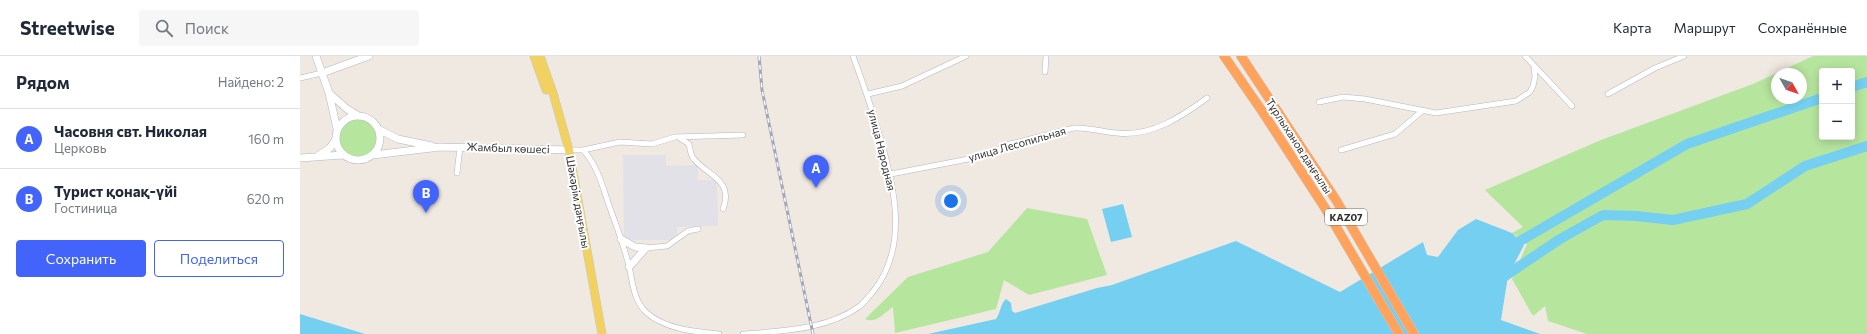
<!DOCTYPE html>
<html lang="ru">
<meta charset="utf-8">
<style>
:root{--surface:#fff;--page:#f6f6f7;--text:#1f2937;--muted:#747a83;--line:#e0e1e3;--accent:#4264fb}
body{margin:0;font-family:Commissioner,sans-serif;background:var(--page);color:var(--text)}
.controls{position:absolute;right:12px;top:12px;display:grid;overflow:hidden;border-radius:4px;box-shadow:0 2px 10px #0003}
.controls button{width:36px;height:36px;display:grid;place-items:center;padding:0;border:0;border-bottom:1px solid var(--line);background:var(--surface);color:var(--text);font:20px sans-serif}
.compass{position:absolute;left:1471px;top:12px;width:36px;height:36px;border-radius:50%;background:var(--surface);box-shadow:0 2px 10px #0003;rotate:130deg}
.you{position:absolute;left:651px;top:145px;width:14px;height:14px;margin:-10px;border:3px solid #fff;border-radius:50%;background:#1a73e8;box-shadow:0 0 0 6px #1a73e833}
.badge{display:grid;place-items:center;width:26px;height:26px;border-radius:50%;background:var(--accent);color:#fff;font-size:13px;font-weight:700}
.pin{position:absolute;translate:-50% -33px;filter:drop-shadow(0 1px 2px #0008)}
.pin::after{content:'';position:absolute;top:21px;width:14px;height:12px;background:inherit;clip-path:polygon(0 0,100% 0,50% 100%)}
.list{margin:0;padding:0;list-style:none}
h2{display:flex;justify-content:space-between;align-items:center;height:52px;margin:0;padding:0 16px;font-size:17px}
h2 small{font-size:13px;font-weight:400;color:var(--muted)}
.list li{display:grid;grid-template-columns:26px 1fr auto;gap:12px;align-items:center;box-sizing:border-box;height:60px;padding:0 16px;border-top:1px solid var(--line)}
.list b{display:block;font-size:15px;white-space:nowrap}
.list p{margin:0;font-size:13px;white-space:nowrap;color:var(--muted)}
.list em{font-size:13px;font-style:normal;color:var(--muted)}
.actions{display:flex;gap:8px;padding:12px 16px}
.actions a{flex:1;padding:9px 0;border:1px solid var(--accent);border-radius:4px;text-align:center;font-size:14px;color:var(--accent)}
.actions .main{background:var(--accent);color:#fff}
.icon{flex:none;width:22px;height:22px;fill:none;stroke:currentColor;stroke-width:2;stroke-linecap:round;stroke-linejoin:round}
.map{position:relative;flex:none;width:1567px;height:278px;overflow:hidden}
header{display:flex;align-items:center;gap:24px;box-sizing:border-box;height:56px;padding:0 20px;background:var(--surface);border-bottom:1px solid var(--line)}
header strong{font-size:19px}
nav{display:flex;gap:22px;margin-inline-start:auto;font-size:14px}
.search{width:280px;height:36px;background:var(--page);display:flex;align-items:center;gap:10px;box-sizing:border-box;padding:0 14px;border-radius:4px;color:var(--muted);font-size:15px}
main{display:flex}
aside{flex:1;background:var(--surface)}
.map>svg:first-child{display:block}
</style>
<header>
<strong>Streetwise</strong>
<div class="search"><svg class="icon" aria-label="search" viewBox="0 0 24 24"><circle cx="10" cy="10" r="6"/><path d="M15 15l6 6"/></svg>Поиск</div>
<nav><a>Карта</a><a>Маршрут</a><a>Сохранённые</a></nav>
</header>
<main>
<aside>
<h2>Рядом<small>Найдено: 2</small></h2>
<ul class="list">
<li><span class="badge">A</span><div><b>Часовня свт. Николая</b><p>Церковь</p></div><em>160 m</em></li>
<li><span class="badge">B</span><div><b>Турист қонақ-үйі</b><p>Гостиница</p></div><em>620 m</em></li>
</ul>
<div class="actions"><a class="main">Сохранить</a><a>Поделиться</a></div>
</aside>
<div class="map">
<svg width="1567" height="278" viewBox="0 0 1567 278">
<rect width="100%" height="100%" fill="#efe9e1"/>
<!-- industrial -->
<path fill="#e3e1e8" d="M323,99H366V110L398,109V124H417L418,170L377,171V184H324Z"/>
<!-- green -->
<path fill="#b6e59e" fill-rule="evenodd" d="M1513,0H1567V278H1287L1248,265L1245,250L1233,260L1212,223L1227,188L1212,177L1223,171L1185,134L1301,84L1453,28ZM1522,15H1552V81H1522ZM1477,18H1501V42H1477Z
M39 82a20 20 0 1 1 40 0a20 20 0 1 1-40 0Z
M727,152L787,163L807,219L729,239L704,224L696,253L595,277L593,251C584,257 576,268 565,263L608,221L688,196Z"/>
<!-- water -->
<path fill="#75cff0" d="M823,148L832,181L811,186L802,153Z
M1176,163L1212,177L1224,189L1208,220L1201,264L1240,278H628L696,263C701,256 700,248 706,243L711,247L712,255L715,257L797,232L812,229L936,185L1040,236L1123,186L1127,199L1138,201L1158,174Z
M0,258L65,278H0Z"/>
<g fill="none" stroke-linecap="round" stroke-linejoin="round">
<!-- river -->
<path stroke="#75cff0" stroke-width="10" d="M1552,31L1567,26
M1208,192L1387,88L1522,42
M1199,224L1260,183L1303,159L1336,160L1373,164L1447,148L1505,110L1567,90"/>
<!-- street casing -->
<g stroke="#b4b7c1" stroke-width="6">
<path id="street" d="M1225,0L1272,50
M745,16L746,0
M0,22L22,17
M568,38L602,30L666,0
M1308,38L1355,12L1384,0
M1019,46L1043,41L1065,43L1136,57L1216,45L1230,36L1233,30L1235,21L1234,10
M378,81L389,88C390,92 390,99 394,103C408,120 434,124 423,153
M269,94H283L320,86L352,88L375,81L443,79
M283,94C298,110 303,132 310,152C317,171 324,190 329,210C333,227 333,244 347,257C365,273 396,276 419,278
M1041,94L1095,78L1122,55
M157,117L160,91
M591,118L689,99L706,89L774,72C789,71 802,76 817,77C851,81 881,61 907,42
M346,192L367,190L388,175L398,173
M443,278C482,275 527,274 560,250C564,247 568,241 572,237C609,192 595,132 580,81C572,53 563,27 553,0"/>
</g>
<!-- secondary casing -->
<g stroke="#b4b7c1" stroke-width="8">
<path id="secondary" d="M16,0L29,37L37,73
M22,17L69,0
M29,37L47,53L57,59
M36 82a22 22 0 1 1 44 0a22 22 0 1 1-44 0Z
M80,74L98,83L132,90
M19,99L30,92L36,83
M73,99L140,91L269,94
M0,102L43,99
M321,183L335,191L346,192
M329,211L346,192"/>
</g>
<!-- primary casing -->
<g stroke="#c9c9c9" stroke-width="9">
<path id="primary" d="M234,0L246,34
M240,0L253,37L269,94L302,278"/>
</g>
<!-- highway casing -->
<g stroke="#c9c9c9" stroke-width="10">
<path id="highway" d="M924,0L962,55L1025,152L1099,278
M941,0L1036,144L1114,278"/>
</g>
<!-- street -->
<use href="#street" stroke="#fff" stroke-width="5"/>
<!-- secondary -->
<use href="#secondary" stroke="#fff" stroke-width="7"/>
<!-- primary -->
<use href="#primary" stroke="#f2d163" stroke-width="8"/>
<!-- highway -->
<use href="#highway" stroke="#ffa35c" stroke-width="9"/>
<!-- rail casing -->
<g stroke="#a3a6b8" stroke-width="3">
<path id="rail" d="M459,0L462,34L513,278"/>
</g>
<!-- rail -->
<use href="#rail" stroke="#fff" stroke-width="1.5" stroke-dasharray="4.5" stroke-linecap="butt"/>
</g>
<g text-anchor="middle" stroke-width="4" stroke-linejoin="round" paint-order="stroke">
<!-- shield labels -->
<rect fill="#fff" stroke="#6d6d6d" stroke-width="1" x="1025" y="153" width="42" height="16" rx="3"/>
<g font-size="10" font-weight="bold" fill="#2e2e2e">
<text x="1046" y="165">KAZ07</text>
</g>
<!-- street labels -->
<g font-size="11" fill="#2e2e2e" stroke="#fff">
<text transform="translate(717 88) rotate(-16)" y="4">улица Лесопильная</text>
<text transform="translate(999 90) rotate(57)" y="4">Тұрлыханов даңғылы</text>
<text transform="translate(208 92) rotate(2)" y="4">Жамбыл көшесі</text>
<text transform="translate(582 94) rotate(76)" y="4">улица Народная</text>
<text transform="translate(278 146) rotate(80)" y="4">Шәкәрім даңғылы</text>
</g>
</g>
</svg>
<div class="controls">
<button>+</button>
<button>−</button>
</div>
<svg class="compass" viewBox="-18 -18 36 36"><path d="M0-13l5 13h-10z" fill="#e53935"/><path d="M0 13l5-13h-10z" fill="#747a83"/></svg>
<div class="you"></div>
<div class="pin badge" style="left:516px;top:132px">A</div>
<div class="pin badge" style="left:126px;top:157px">B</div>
</div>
</main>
